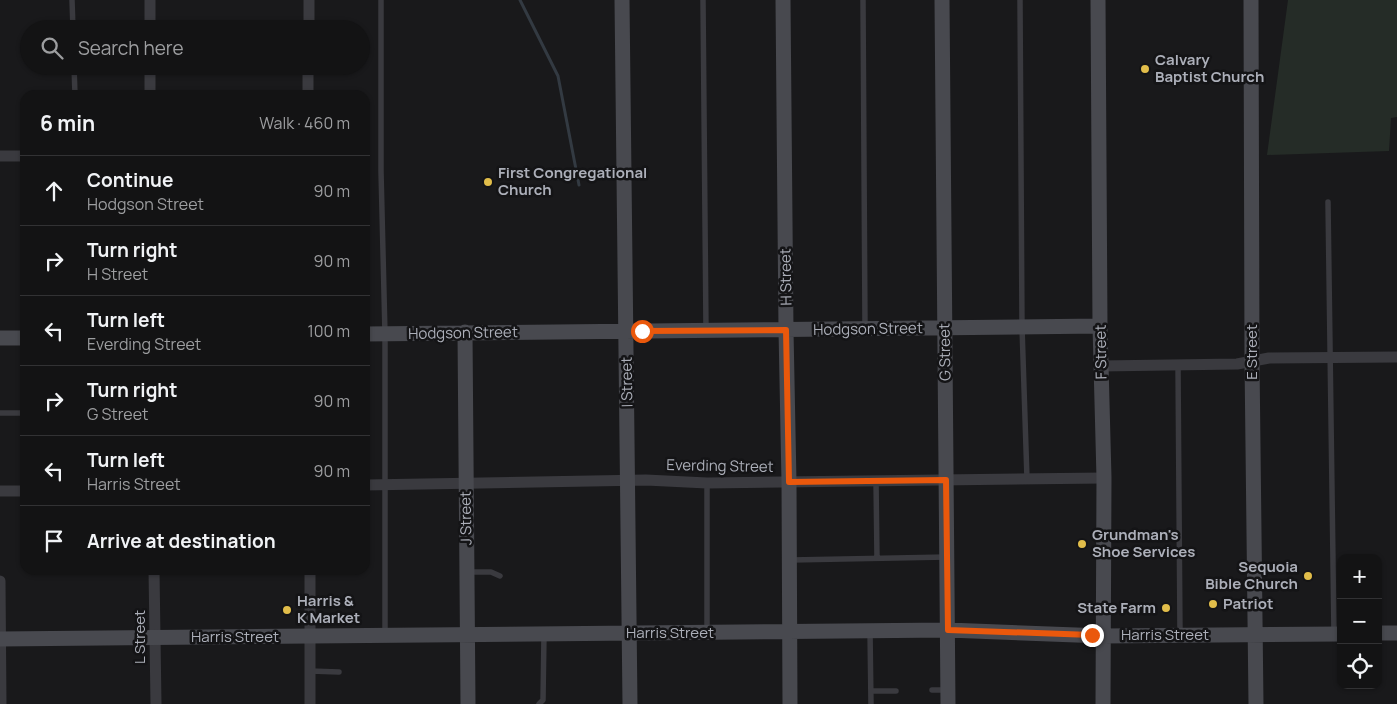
<!DOCTYPE html>
<meta charset="utf-8">
<style>
:root{--surface:#131314;--page:#202022;--text:#f1f3f6;--muted:#9d9ea0;--line:#323234}
body{margin:0;font-family:Manrope,sans-serif;background:var(--page);color:var(--text)}
.controls{position:absolute;right:15px;bottom:15px;display:grid;overflow:hidden;border-radius:10px;box-shadow:0 1px 4px #0004}
.controls button{width:45px;height:45px;display:grid;place-items:center;padding:0;border:0;border-bottom:1px solid var(--line);background:var(--surface);color:var(--text);font:25px sans-serif}
.stop{position:absolute;width:15px;height:15px;margin:-11px;border:4px solid #ea580c;border-radius:50%;background:#fff}
.stop.end{background:#ea580c;border-color:#fff;box-shadow:0 1px 5px #0008}
.list{margin:0;padding:0;list-style:none}
h2{display:flex;justify-content:space-between;align-items:center;height:65px;margin:0;padding:0 20px;font-size:21px}
h2 small{font-size:16px;font-weight:400;color:var(--muted)}
.list li{display:grid;grid-template-columns:32px 1fr auto;gap:15px;align-items:center;box-sizing:border-box;height:70px;padding:0 20px;border-top:1px solid var(--line)}
.list b{display:block;font-size:19px;white-space:nowrap}
.list p{margin:0;font-size:16px;white-space:nowrap;color:var(--muted)}
.list em{font-size:16px;font-style:normal;color:var(--muted)}
.icon{flex:none;width:28px;height:28px;fill:none;stroke:currentColor;stroke-width:2;stroke-linecap:round;stroke-linejoin:round}
.map{position:relative;flex:none;width:1397px;height:704px;overflow:hidden}
.search{position:absolute;background:var(--surface);box-shadow:0 1px 4px #0004;left:20px;top:20px;width:350px;height:55px;display:flex;align-items:center;gap:12px;box-sizing:border-box;padding:0 18px;border-radius:28px;color:var(--muted);font-size:19px}
.panel{position:absolute;background:var(--surface);box-shadow:0 1px 4px #0004;left:20px;top:90px;width:350px;height:485px;border-radius:15px}
.map>svg:first-child{display:block}
</style>
<div class="map">
<svg width="1397" height="704" viewBox="0 0 1397 704">
<rect width="100%" height="100%" fill="#19191b"/>
<!-- green -->
<path fill="#252c27" d="M1288,0H1397V117L1391,118L1389,151L1267,155Z"/>
<g fill="none" stroke-linecap="round" stroke-linejoin="round">
<!-- stream -->
<path stroke="#333a42" stroke-width="3" d="M520,0L558,76L579,185"/>
<!-- lane -->
<path stroke="#3a3a3f" stroke-width="5.5" d="M72,0L73,29
M381,0V171L385,334V635
M703,0L706,330
M863,0L865,326
M1020,0L1022,327L1027,479
M74,66L75,95
M1328,202L1334,634
M1178,365L1180,635
M0,413H25
M876,481L877,558
M707,483V631
M791,560L947,557
M469,572H491L500,576
M870,631L871,704
M310,671L339,672
M932,690H946
M871,691H896
M539,704L543,700L544,635"/>
<!-- street -->
<path stroke="#3a3a3f" stroke-width="11" d="M150,0V29
M309,29V0
M150,66V95
M308,95V66
M0,156H25
M1101,366L1237,364L1269,358L1397,357
M365,485L646,480L707,483L1104,478
M0,491H25
M154,570L156,704
M310,570V704
M0,581L1,704"/>
<!-- secondary -->
<path stroke="#48494f" stroke-width="15" d="M622,0L630,704
M783,0L786,330L789,482L790,704
M942,0L948,704
M1098,0L1100,326L1104,478L1103,704
M1251,0L1252,361L1256,704
M465,332L468,704
M365,334L1100,326
M0,338H25
M1378,633H1397
M0,639L948,630L1103,636L1341,634"/>
</g>
<g fill="none" stroke-linecap="round" stroke-linejoin="round">
<!-- route -->
<path stroke="#ea580c" stroke-width="6" d="M642,331L786,330L789,482L946,480L948,630L1092,635"/>
</g>
<!-- markers -->
<g fill="#e1bd4a" stroke="#141416" stroke-width="2">
<circle cx="1145" cy="69" r="5"/>
<circle cx="488" cy="182" r="5"/>
<circle cx="1082" cy="544" r="5"/>
<circle cx="1308" cy="576" r="5"/>
<circle cx="1213" cy="604" r="5"/>
<circle cx="1166" cy="608" r="5"/>
<circle cx="287" cy="610" r="5"/>
</g>
<g text-anchor="middle" stroke-width="5" stroke-linejoin="round" paint-order="stroke">
<!-- poi labels -->
<g font-size="15" font-weight="bold" fill="#acafb9" stroke="#141416" text-anchor="start">
<text x="1155" y="65">Calvary<tspan x="1155" dy="17">Baptist Church</tspan></text>
<text x="498" y="178">First Congregational<tspan x="498" dy="17">Church</tspan></text>
<text x="1092" y="540">Grundman's<tspan x="1092" dy="17">Shoe Services</tspan></text>
<text x="1298" y="572" text-anchor="end">Sequoia<tspan x="1298" dy="17">Bible Church</tspan></text>
<text x="297" y="606">Harris &amp;<tspan x="297" dy="17">K Market</tspan></text>
<text x="1223" y="609">Patriot</text>
<text x="1156" y="613" text-anchor="end">State Farm</text>
</g>
<!-- street labels -->
<g font-size="15" fill="#acafb9" stroke="#141416">
<text transform="translate(786 277) rotate(-91)" y="5">H Street</text>
<text transform="translate(868 329) rotate(-1)" y="5">Hodgson Street</text>
<text transform="translate(463 333) rotate(-1)" y="5">Hodgson Street</text>
<text transform="translate(945 352) rotate(-91)" y="5">G Street</text>
<text transform="translate(1101 352) rotate(-91)" y="5">F Street</text>
<text transform="translate(1252 352) rotate(-90)" y="5">E Street</text>
<text transform="translate(627 382) rotate(-91)" y="5">I Street</text>
<text transform="translate(720 466) rotate(1)" y="5">Everding Street</text>
<text transform="translate(466 518) rotate(-91)" y="5">J Street</text>
<text x="670" y="638">Harris Street</text>
<text x="1165" y="640">Harris Street</text>
<text transform="translate(140 637) rotate(-90)" y="5">L Street</text>
<text x="235" y="642">Harris Street</text>
</g>
</g>
</svg>
<div class="controls">
<button>+</button>
<button>−</button>
<button><svg class="icon" aria-label="locate" viewBox="0 0 24 24"><circle cx="12" cy="12" r="6"/><path d="M12 2v4M12 18v4M2 12h4M18 12h4"/></svg></button>
</div>
<div class="stop" style="left:642px;top:331px"></div>
<div class="stop end" style="left:1092px;top:635px"></div>
<div class="search"><svg class="icon" aria-label="search" viewBox="0 0 24 24"><circle cx="10" cy="10" r="6"/><path d="M15 15l6 6"/></svg>Search here</div>
<section class="panel">
<h2>6 min<small>Walk · 460 m</small></h2>
<ul class="list">
<li><svg class="icon" aria-label="ahead" viewBox="0 0 24 24"><path d="M12 20V5M6 11l6-6 6 6"/></svg><div><b>Continue</b><p>Hodgson Street</p></div><em>90 m</em></li>
<li><svg class="icon" aria-label="right" viewBox="0 0 24 24"><path d="M7 20v-9h11M14 6l5 5-5 5"/></svg><div><b>Turn right</b><p>H Street</p></div><em>90 m</em></li>
<li><svg class="icon" aria-label="left" viewBox="0 0 24 24"><path d="M17 20v-9H6M10 6l-5 5 5 5"/></svg><div><b>Turn left</b><p>Everding Street</p></div><em>100 m</em></li>
<li><svg class="icon" aria-label="right" viewBox="0 0 24 24"><path d="M7 20v-9h11M14 6l5 5-5 5"/></svg><div><b>Turn right</b><p>G Street</p></div><em>90 m</em></li>
<li><svg class="icon" aria-label="left" viewBox="0 0 24 24"><path d="M17 20v-9H6M10 6l-5 5 5 5"/></svg><div><b>Turn left</b><p>Harris Street</p></div><em>90 m</em></li>
<li><svg class="icon" aria-label="arrive" viewBox="0 0 24 24"><path d="M6 21V4h12l-3 4 3 4H6"/></svg><div><b>Arrive at destination</b></div></li>
</ul>
</section>
</div>
